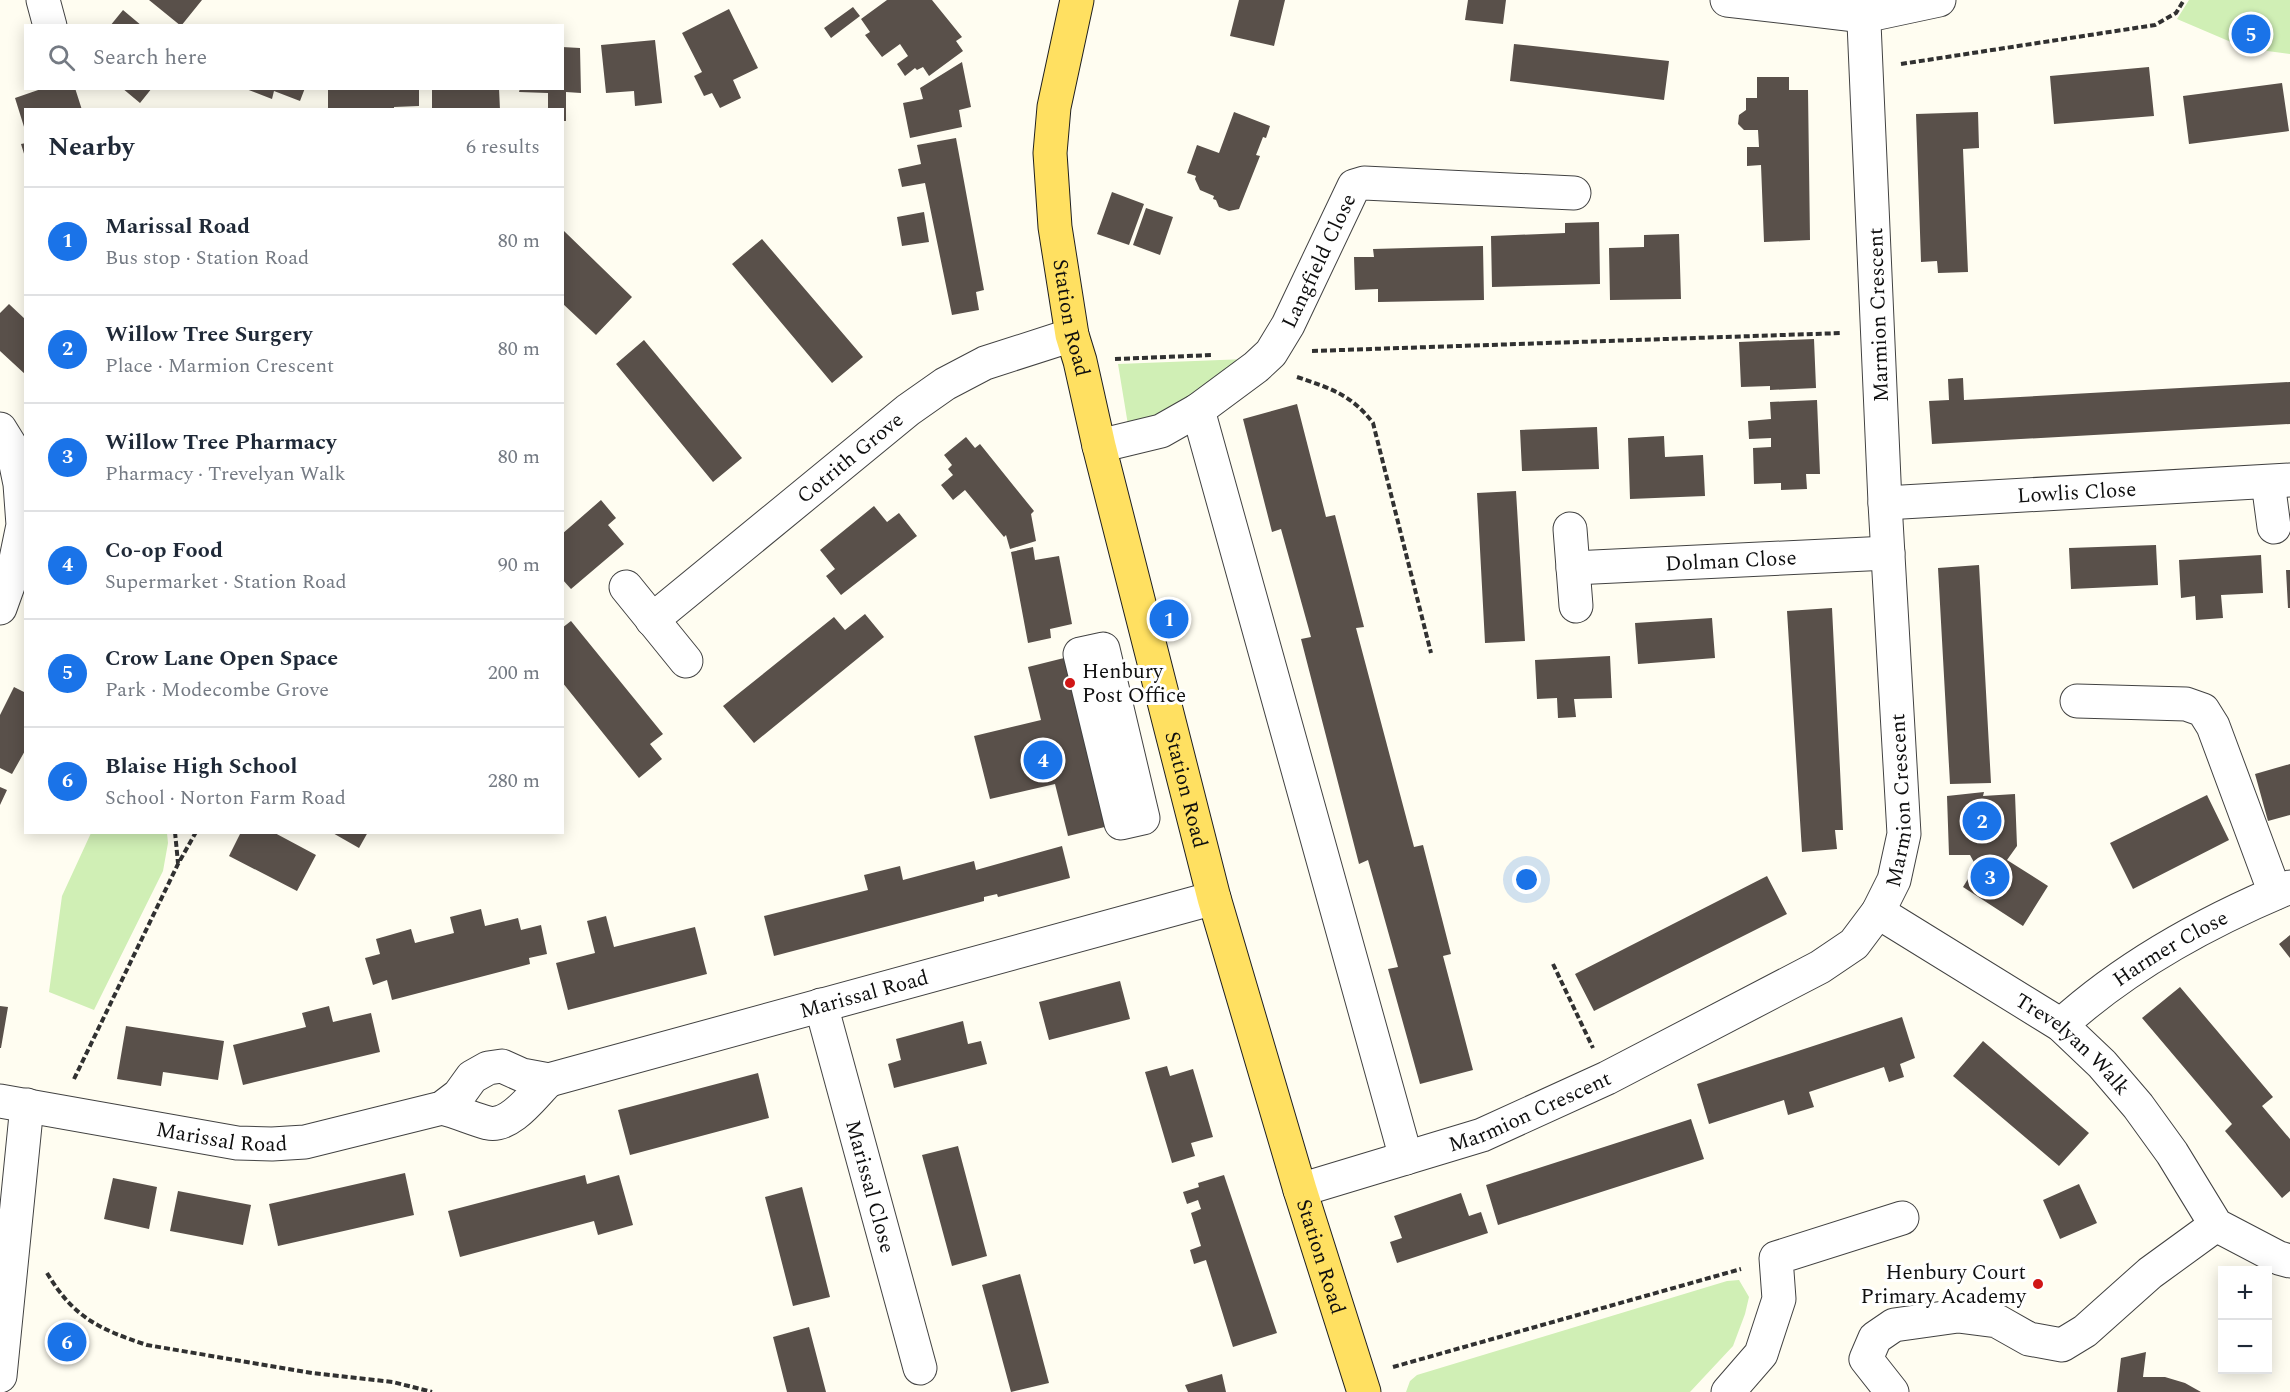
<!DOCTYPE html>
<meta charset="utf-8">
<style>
:root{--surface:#fff;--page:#f6f6f7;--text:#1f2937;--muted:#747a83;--line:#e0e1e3;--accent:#1a73e8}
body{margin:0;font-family:Spectral,serif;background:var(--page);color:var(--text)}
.controls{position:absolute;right:18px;bottom:18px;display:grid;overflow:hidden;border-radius:0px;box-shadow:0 3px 15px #0003}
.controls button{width:54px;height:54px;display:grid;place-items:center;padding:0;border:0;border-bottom:2px solid var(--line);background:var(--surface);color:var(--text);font:30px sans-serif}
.you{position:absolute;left:1527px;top:880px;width:21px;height:21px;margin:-15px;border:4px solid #fff;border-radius:50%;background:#1a73e8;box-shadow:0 0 0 9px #1a73e833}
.badge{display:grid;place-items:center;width:39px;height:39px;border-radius:50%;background:var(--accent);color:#fff;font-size:20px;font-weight:700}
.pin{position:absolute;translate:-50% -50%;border:3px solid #fff;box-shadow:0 2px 6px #0006}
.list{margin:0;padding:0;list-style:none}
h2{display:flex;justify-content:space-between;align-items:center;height:78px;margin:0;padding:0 24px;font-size:26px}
h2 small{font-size:20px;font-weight:400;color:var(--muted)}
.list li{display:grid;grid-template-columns:39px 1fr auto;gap:18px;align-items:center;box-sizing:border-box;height:108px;padding:0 24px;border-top:2px solid var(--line)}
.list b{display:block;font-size:22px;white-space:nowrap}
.list p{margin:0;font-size:20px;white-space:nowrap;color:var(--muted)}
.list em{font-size:20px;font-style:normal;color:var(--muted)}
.icon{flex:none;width:33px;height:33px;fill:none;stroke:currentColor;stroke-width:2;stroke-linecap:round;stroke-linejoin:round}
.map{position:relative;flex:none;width:2290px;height:1392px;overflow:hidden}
.search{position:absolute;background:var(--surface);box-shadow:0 3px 15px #0003;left:24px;top:24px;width:540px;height:66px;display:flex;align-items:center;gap:15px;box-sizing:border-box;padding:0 21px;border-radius:0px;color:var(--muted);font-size:22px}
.panel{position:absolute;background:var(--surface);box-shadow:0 3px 15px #0003;left:24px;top:108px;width:540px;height:726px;border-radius:0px}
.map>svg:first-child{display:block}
</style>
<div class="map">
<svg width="2290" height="1392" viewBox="0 0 2290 1392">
<rect width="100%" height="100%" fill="#fffdf1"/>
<!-- green -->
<path fill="#d0efb5" d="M2189,0H2290V54L2245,48L2177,19Z
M1246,359L1214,384L1129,431L1118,364Z
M91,833H167L168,843L163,871L94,1010L49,992L62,896Z
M1739,1280L1749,1297L1745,1314L1733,1346L1690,1392H1406L1410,1381L1417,1375L1727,1281Z"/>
<!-- building -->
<path fill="#59504a" d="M149,0H202L181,26Z
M887,0H932L962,37L956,41L963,51L929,76L923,67L917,70L915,68L905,76L897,64L908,56L900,44L882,57L865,35L870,32L861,19Z
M1239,0H1285L1274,46L1230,36Z
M1468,0H1506L1503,24L1465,20Z
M853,7L860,16L831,38L824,28Z
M729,9L758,68L733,80L741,98L720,108L712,93L704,96L694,76L702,72L682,33Z
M123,10L142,26H110Z
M655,40L662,103L635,106L634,91L606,93L601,45Z
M1514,44L1669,61L1664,100L1510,81Z
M562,47L580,48L581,93L566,92V121H562V110H548V93L519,92L520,88H562Z
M962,62L971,107L959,110L962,127L910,138L903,103L923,99L920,88Z
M2149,67L2154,116L2054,124L2050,76Z
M1757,77H1789V90H1808L1810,240L1764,242L1761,165L1747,166V147H1759L1758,130H1744L1738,124L1739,115L1746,110V98H1757Z
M2282,83L2289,131L2189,144L2183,96Z
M44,88H75L82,110H26L25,130L15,98Z
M122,88H152L140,103Z
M305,88L300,101L274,91L272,99L246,89Z
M328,88H419V106L394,107V110H328Z
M432,88H499L500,110H432Z
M1234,112L1270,126L1266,138L1263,137L1256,155L1260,156L1239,209L1229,211L1219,207L1216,200L1213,199L1214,196L1200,190L1195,179L1196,176L1187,173L1197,145L1219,153Z
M1978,112L1979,148L1963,149L1968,272L1938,273L1937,261L1921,262L1916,114Z
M956,138L984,290L976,292L979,310L952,315L925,183L902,187L898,169L921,164L917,145Z
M26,143V157H25L21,144Z
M1112,192L1144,204L1129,245L1097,234Z
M1146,208L1173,217L1160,255L1133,245Z
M924,212L929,242L902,246L897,217Z
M1599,222L1600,284L1492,287L1491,236L1565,233V223Z
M564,231L632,297L596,335L562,303V233Z
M1679,234L1681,299L1610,300L1609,248L1644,247V235Z
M762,239L863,357L832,383L732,264Z
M1483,246L1484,300L1378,302V289L1355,290L1354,257H1374L1373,249Z
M9,304L26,320V375L0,351V313Z
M1814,339L1816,388L1770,390V386L1741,387L1739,342Z
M644,340L742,458L713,482L616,364Z
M1963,378L1964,400L2290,382V424L1932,444L1929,401L1949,400L1948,379Z
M1817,400L1820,474H1806L1807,489L1781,490V483L1754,484L1753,448L1771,447V438L1749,439L1748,421L1771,419L1770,402Z
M1297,404L1326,517L1335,515L1364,627L1356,628L1414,847L1423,845L1451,954L1443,956L1473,1070L1420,1084L1388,969L1398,967L1368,860L1359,864L1301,639L1311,637L1281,529L1272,532L1243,419Z
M1597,427L1599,469L1522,471L1520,430Z
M1664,436L1665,457L1703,455L1705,496L1630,499L1628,438Z
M966,437L975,448L980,444L1034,511L1031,514L1036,541L1010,549L1006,535L1004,537L965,490L953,500L941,485L953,475L948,469L952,465L944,455Z
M1516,491L1525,641L1485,643L1477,493Z
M601,500L616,518L608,525L624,544L571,589L562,579V534Z
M874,506L887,522L899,513L917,536L841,595L826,576L835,569L820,550Z
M2156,545L2158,585L2071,589L2069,548Z
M1033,547L1035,560L1059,556L1072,624L1050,629L1051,638L1028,643L1011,552Z
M2261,555L2263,593L2221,595L2223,618L2196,620L2195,596L2181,598L2179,560Z
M1979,565L1991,783L1950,784L1938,568Z
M2286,570H2290V608H2288Z
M1832,608L1843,830H1835L1837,849L1802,852L1787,611Z
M865,614L884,637L754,743L723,706L834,617L845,630Z
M1712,618L1715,658L1638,664L1635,623Z
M571,621L663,734L650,744L662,759L639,778L562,682V628Z
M1080,654L1121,823L1068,836L1055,784L990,799L974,736L1041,720L1028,667Z
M1610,656L1612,698L1574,699L1576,717L1558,718L1557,698L1537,699L1535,660Z
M14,687L26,693V749L12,774L0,768V715Z
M2290,764V815L2268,821L2255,774Z
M0,787L7,790L0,805Z
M1984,792L1983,796L2015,794L2017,846L2007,860L2048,886L2023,926L1963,887L1976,866L1970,855H1949L1947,796Z
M2207,795L2229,840L2133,889L2110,843Z
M241,832H273L316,855L297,891L229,856Z
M331,832H368L359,848Z
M1062,846L1070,878L998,897L997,894L984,897V901L774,956L764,916L868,890L864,875L900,866L903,880L974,861L976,870Z
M1767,876L1787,914L1594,1011L1575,974Z
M481,909L485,926L518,918L521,930L541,925L547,954L529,958L530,964L392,1000L387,980L373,985L365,958L380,954L376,939L411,929L415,943L454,933L450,917Z
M606,916L614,947L695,927L707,974L568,1010L556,963L595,953L587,921Z
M2290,935V958L2279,944Z
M1120,981L1130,1019L1049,1040L1039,1002Z
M2180,987L2273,1097L2262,1106L2290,1139V1191L2282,1198L2225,1131L2232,1124L2142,1018Z
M0,1006L8,1007L1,1048H0Z
M329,1006L333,1022L371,1013L380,1052L243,1085L233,1045L306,1027L302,1013Z
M1902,1017L1915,1058L1900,1064L1904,1077L1889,1082L1884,1067L1809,1092L1814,1107L1788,1115L1784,1100L1709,1124L1697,1084Z
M963,1021L968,1044L981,1041L987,1064L894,1088L888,1064L901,1060L896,1039Z
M126,1026L224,1041L218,1080L163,1072L161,1086L117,1079Z
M1983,1041L2089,1133L2059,1166L1953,1076Z
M1167,1066L1170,1076L1193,1069L1213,1137L1191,1143L1195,1156L1172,1163L1145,1072Z
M758,1073L769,1118L630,1155L618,1110Z
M1691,1119L1704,1159L1498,1225L1486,1185Z
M958,1146L987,1256L952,1266L922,1155Z
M405,1173L414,1215L278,1246L269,1204Z
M585,1175L587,1184L619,1175L633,1225L598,1235L594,1221L460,1257L448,1211Z
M1224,1175L1277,1333L1233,1347L1206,1260L1194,1264L1190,1250L1201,1246L1191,1213L1201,1209L1198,1200L1187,1204L1183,1192L1199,1187L1198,1183Z
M113,1178L157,1187L149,1229L104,1219Z
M2079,1184L2097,1223L2060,1239L2043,1200Z
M802,1187L830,1297L793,1306L765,1197Z
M178,1191L251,1205L243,1245L170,1231Z
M1461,1193L1469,1216L1481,1212L1488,1233L1397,1263L1390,1242L1402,1238L1394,1216Z
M1020,1274L1049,1383L1011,1392L982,1285Z
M809,1327L826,1392H787L773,1337Z
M2146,1352L2143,1377H2165L2185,1383L2201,1392H2117L2121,1358Z
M1222,1374L1226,1392H1188L1185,1385Z"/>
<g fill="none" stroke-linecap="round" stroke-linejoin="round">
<!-- minor casing -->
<g stroke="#424242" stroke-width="35">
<g id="minor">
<path d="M43,0L50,26"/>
<path d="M1727,0L1864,16L1939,0"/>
<path d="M1198,410L1406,1158"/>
<path d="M0,429L13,450L20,484L23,525L14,569L0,608"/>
<path id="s1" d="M1099,446L1161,431L1198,410L1256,367L1271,353L1288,325L1354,186L1364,183L1574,193"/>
<path d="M2268,482L2274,527"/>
<path id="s2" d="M1885,503L2290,480"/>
<path d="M1570,529L1576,606"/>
<path id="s3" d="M1573,568L1888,553"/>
<path d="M626,587L686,661"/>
<path id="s4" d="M652,620L908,410L945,384L985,363L1072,335"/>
<path d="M1103,649L1143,818L1121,823L1080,654Z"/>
<path d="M2077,701L2186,704L2203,710L2213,726L2275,893"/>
<path id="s5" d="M1878,912L2061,1025L2102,1064L2138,1106L2172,1153L2216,1225L2279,1258L2290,1261"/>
<path id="s6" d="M821,1005L920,1368"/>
<path id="s7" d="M2061,1025C2127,965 2208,921 2290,887"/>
<path id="s8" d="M0,1101L237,1143L272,1144L305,1142L442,1108L459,1095L472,1077L488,1068L502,1066L522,1075L549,1080L1214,898"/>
<path d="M442,1108C458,1112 473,1119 488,1123C511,1128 534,1094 549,1080"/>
<path id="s9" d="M1300,1190L1482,1135L1607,1078L1820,967L1854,944L1878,912L1894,880L1904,834L1885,503L1863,0"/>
<path d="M0,1376L27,1105"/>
<path d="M1728,1392L1761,1354L1779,1299L1776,1258L1902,1218"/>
<path d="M1892,1392L1866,1359L1875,1338L1894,1325L1958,1316L1997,1321L2029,1339L2062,1345L2085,1331L2150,1273L2216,1225"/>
</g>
</g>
<!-- major casing -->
<g stroke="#202020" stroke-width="35">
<g id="major">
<path id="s10" d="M1077,0L1054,107L1050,153L1055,227L1072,335L1080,361L1099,446L1214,898L1300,1190L1364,1392"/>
</g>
</g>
<!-- path -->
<path stroke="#313131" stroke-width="4" stroke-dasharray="6 3" stroke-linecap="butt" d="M1901,64L2155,25L2176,13L2184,0
M1312,351L1842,333
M1115,359L1212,355
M1297,377C1330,388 1352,395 1373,423L1431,653
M175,832L178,863
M1553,964L1593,1048
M74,1079L178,864L196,832
M47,1273C74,1318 99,1329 147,1345L312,1373L393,1382L432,1392
M1393,1367L1741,1269"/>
<!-- minor -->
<use href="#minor" stroke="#fff" stroke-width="33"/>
<!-- major -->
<use href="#major" stroke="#ffe061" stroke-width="33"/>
</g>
<!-- markers -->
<g fill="#d01616" stroke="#fff" stroke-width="2">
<circle cx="1070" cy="683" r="6"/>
<circle cx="2038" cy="1284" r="6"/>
</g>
<g text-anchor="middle" stroke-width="6" stroke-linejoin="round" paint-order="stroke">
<!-- street labels -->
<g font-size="21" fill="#0f0f0f" stroke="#fff">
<text dy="7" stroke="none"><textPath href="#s1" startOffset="303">Langfield Close</textPath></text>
<text transform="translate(1878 315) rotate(-92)" y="7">Marmion Crescent</text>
<text dy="7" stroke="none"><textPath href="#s10" startOffset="322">Station Road</textPath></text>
<text dy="7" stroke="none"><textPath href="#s4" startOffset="256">Cotrith Grove</textPath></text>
<text dy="7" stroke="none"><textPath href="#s2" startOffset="192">Lowlis Close</textPath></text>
<text dy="7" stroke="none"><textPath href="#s3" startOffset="158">Dolman Close</textPath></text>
<text dy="7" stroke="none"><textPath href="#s10" startOffset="808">Station Road</textPath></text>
<text dy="7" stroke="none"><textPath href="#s9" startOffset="765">Marmion Crescent</textPath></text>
<text dy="7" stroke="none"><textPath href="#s7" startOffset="134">Harmer Close</textPath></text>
<text dy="7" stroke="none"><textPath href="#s8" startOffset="902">Marissal Road</textPath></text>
<text dy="7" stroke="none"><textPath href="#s5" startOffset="236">Trevelyan Walk</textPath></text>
<text dy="7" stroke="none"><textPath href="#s9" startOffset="243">Marmion Crescent</textPath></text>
<text dy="7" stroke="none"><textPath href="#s8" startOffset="225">Marissal Road</textPath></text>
<text dy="7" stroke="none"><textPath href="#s6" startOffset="188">Marissal Close</textPath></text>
<text dy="7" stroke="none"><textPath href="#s10" startOffset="1294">Station Road</textPath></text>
</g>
<!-- poi labels -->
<g font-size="21" fill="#0f0f0f" stroke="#fff" text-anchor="start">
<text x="1082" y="678">Henbury<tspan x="1082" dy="24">Post Office</tspan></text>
<text x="2026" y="1279" text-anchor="end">Henbury Court<tspan x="2026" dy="24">Primary Academy</tspan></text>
</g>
</g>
</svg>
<div class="controls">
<button>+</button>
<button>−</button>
</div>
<div class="you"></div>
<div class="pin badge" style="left:1169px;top:619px">1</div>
<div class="pin badge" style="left:1982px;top:821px">2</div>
<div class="pin badge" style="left:1990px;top:877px">3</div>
<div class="pin badge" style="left:1043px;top:760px">4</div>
<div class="pin badge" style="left:2251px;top:34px">5</div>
<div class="pin badge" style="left:67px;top:1342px">6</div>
<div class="search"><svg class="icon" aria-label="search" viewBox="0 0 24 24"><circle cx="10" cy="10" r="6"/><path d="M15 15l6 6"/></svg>Search here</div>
<section class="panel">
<h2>Nearby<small>6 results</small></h2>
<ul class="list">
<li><span class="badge">1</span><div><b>Marissal Road</b><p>Bus stop · Station Road</p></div><em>80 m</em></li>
<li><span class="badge">2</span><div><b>Willow Tree Surgery</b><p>Place · Marmion Crescent</p></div><em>80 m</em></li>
<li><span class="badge">3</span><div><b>Willow Tree Pharmacy</b><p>Pharmacy · Trevelyan Walk</p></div><em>80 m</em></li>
<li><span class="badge">4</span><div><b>Co-op Food</b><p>Supermarket · Station Road</p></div><em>90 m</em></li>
<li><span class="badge">5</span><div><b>Crow Lane Open Space</b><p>Park · Modecombe Grove</p></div><em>200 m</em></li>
<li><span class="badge">6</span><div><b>Blaise High School</b><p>School · Norton Farm Road</p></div><em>280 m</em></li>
</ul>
</section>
</div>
